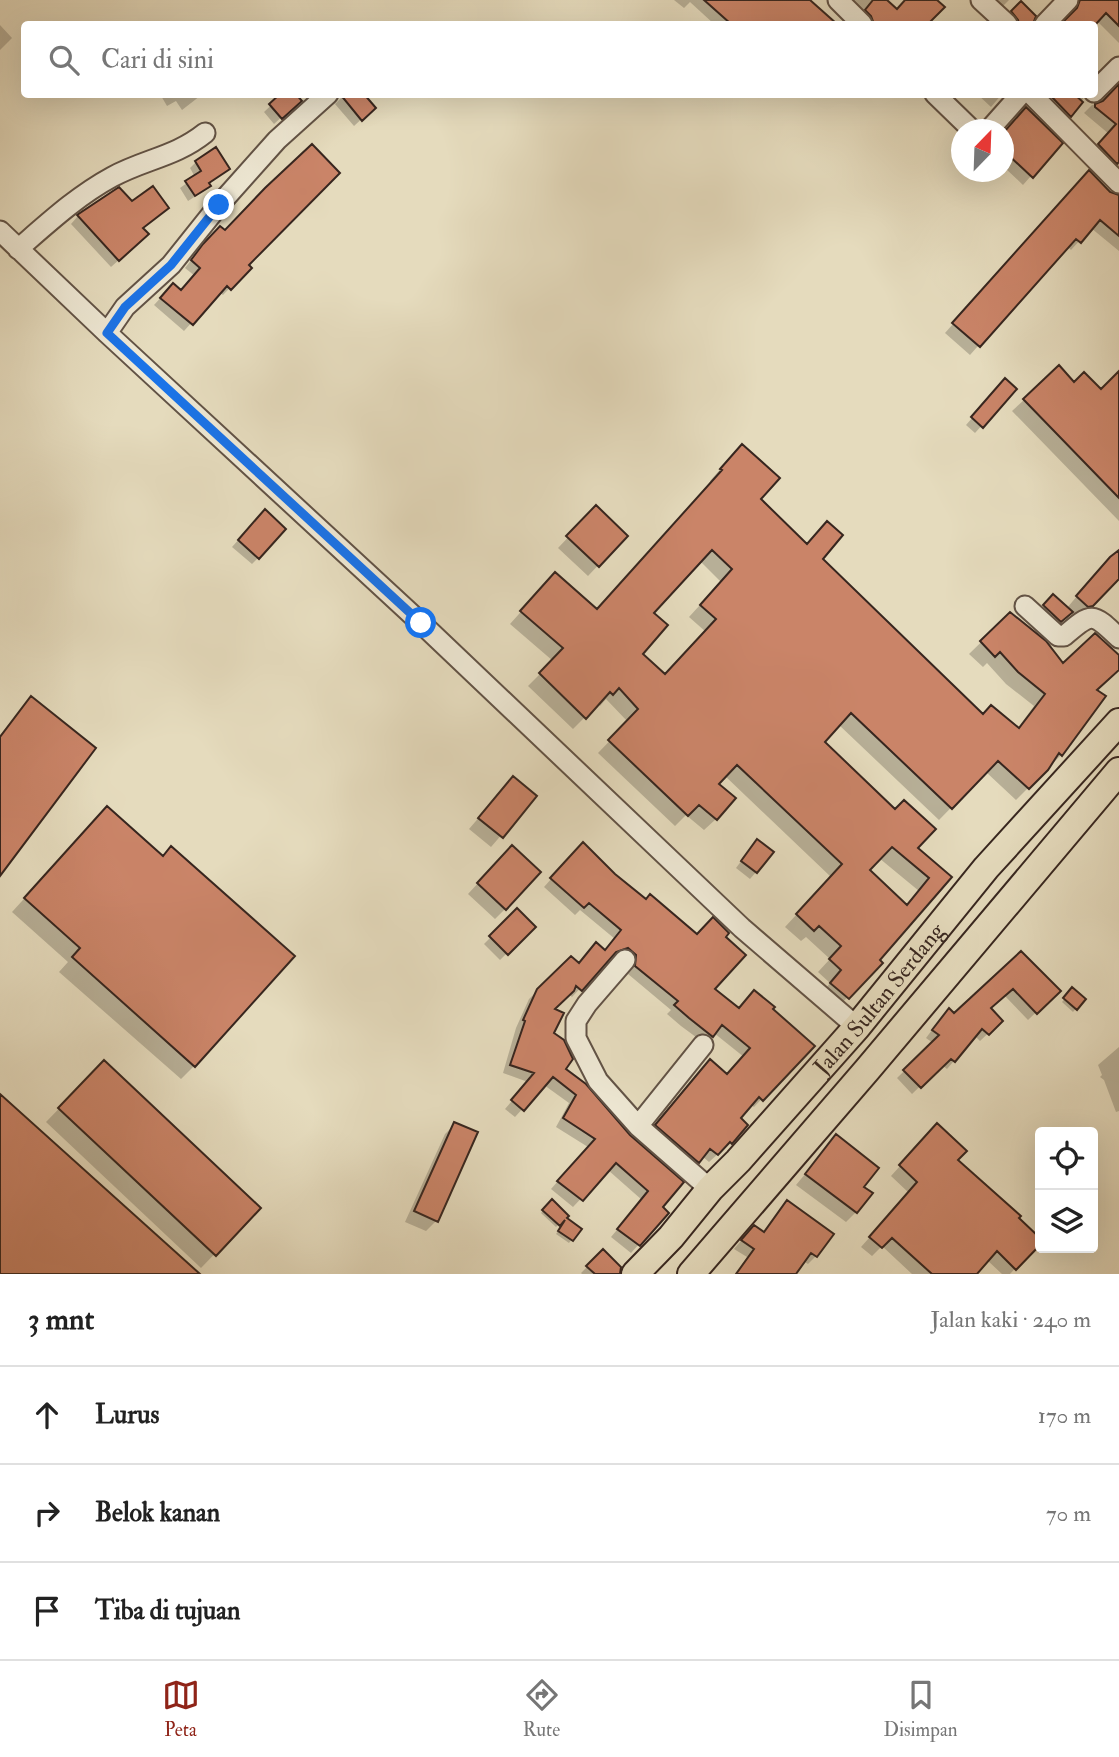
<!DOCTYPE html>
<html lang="id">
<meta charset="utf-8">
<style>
:root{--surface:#fff;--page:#f2f2f2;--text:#222;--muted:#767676;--line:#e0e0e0;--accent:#8f2418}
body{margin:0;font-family:"IM FELL Double Pica",serif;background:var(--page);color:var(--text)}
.controls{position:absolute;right:21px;bottom:21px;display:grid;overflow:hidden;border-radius:7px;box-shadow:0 7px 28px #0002}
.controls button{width:63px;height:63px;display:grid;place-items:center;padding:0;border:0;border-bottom:2px solid var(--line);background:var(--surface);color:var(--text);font:35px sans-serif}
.compass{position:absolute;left:951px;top:119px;width:63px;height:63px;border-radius:50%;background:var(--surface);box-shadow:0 7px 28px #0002;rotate:23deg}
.stop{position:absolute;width:21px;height:21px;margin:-16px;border:5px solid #1a73e8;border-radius:50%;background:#fff}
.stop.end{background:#1a73e8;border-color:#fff;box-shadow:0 2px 7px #0008}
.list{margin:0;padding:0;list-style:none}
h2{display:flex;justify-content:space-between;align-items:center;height:91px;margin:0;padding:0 28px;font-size:30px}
h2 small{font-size:23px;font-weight:400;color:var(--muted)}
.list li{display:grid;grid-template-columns:46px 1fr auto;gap:21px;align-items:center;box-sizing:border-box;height:98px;padding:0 28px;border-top:2px solid var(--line)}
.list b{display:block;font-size:26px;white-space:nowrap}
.list em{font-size:23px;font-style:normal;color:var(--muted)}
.icon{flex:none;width:38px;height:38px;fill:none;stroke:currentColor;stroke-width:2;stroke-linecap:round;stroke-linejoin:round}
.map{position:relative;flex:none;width:1119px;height:1274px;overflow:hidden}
.search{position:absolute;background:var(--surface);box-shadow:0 7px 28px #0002;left:21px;right:21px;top:21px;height:77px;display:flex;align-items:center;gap:18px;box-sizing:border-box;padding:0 24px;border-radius:7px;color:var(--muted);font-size:26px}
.sheet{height:385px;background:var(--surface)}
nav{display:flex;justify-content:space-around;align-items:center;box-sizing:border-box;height:98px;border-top:2px solid var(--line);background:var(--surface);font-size:19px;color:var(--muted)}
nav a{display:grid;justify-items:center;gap:4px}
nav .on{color:var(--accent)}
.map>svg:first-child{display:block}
</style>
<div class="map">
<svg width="1119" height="1274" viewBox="0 0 1119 1274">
<rect width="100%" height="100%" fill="#e5dbbd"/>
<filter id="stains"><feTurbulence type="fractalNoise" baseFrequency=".00286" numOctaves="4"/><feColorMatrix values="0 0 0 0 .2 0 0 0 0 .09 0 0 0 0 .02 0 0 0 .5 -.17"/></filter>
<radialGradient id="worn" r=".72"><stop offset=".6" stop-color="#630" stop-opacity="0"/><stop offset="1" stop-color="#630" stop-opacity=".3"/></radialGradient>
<!-- shadow -->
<path fill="#0003" fill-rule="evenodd" d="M674,0H806L829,24H714L690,2L684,8Z
M850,0H884L897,11L907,0H934L942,7L926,24H862L858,19L864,12Z
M995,0H1009L1003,6Z
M1066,0H1119V43L1097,21L1093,24H1063L1072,12V5Z
M1021,3L1032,24H1007L1003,20Z
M0,25L12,38L0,50Z
M1119,87V183L1091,154L1109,134L1084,113L1092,105L1103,103Z
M160,94H199L200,96L182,110L176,101L167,106Z
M283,94L299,101L274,124L264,112Z
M345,94L367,114L354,126L335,104Z
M977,94H1002L991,107Z
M1032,94H1082L1083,99L1061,124Z
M1026,109L1060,143L1023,185L1004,167V132Z
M196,162L228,169L208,184L202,192L188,201L180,188L195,177L190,168Z
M1080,181L1119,196V251L1091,228L1071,250L1067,246L970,355L945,333Z
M78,216L141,229L139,242L111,267L71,224Z
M196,254L247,265L249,268L223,295L219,292L184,331L154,305L166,292H181L195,276L185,268Z
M1059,368L1074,384L1101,391L1119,373V521L1012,411Z
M999,387L1015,389L975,433L966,425Z
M730,458L758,499L982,716L1017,729L1034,706L1006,684L987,663L983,667L969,654L1010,614L1068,671L1119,658V668L1095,690L1061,755L1016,800L986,772L939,820L838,724L822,742L915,849L950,877L878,960L881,963L836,1009L820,996L830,983L818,972L830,959L806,937L801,941L785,927L831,877L724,775L716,784V819L704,830L686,815L675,826L598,753L628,722L606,699L600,706L598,704L573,729L528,686L553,661L510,624L544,586L597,610L712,483L710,481ZM700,561L721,582L689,617L706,632L665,676L641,654L651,614ZM879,858L919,891L906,906L868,870Z
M596,508L626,536L588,576L558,548Z
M258,518V558L252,564L232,547Z
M1119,551V580L1117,578L1080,617H1076L1070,612L1054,627L1038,613L1054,596L1067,608L1098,571Z
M31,699L0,873V735Z
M513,778L535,796L491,847L469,829Z
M94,822L162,858L194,1066L181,1079L59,972L68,962L12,912Z
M751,848L756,872L750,879L736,868Z
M575,852L614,875L646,901L696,936L723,937L712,990L738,1010L771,1009L812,1046L754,1107L751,1105L739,1119L731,1142L709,1162L702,1156L690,1170L648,1133L702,1069L727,1076L744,1057L714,1033L704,1043L681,1026L667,1014L671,1010L628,974L629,964L619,955L608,959L572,997L569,994L553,1009L552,1033L563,1069L660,1208L667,1213L631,1253L611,1237L642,1200L608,1170L573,1207L551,1189L588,1147L556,1127L569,1103L544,1085L515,1117L505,1109L528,1082L503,1073L516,1028L529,999L571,958L578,965L604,952L615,939L580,910L575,915L544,887Z
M502,857L505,909L495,919L468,894Z
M517,911L533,927L500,960L484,944Z
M1021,953L1058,991L1028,1020L1004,995L989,1009L1001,1021L980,1041L975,1036L947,1069L942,1065L912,1094L897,1078L933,1043L926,1038L941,1018L955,1015Z
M1072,990L1084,999L1073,1012L1062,1002Z
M1119,1047V1111L1116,1112L1104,1080L1100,1077L1102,1075L1098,1065Z
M104,1062L259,1208L201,1268L46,1122Z
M455,1124L436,1221L426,1231L405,1222L445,1134Z
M928,1135L1040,1241L1010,1274H1002L987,1260L974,1274H912L882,1246L872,1256L861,1247L909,1193L891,1176Z
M836,1137L862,1187L856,1212L846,1222L796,1185Z
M552,1201L567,1216L556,1227L541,1213Z
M787,1202L816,1256L808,1264L803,1261L794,1274H736L747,1257L734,1249L746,1235L763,1233Z
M566,1220L579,1229L569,1243L556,1234Z
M601,1253L616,1274H582L581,1273Z"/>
<!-- building -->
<path fill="#ca8468" stroke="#37261f" stroke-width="2" fill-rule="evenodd" d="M704,0H810L837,24H731Z
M873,0H887L897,9L905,0H937L945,7L928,24H874L871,16L865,10Z
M1080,0H1119V26L1106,13L1096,24H1061L1077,8Z
M1021,1L1036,16L1033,24H1019L1018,20L1011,11Z
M1119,84V162L1117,164L1098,144L1116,124L1095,107V104L1103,101Z
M280,94H296L302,101L282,119L269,104Z
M340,94H364L376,108L362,121Z
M1049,94H1074L1083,102L1071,117Z
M1026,107L1063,143L1033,178L1004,151V132Z
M312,144L340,173L249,265L252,268L231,290L227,286L193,325L160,298L173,283L181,290L200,268L191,260L203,244L220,226L225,230L265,188Z
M216,147L230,169L209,183L211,186L195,196L185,181L201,171L195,161Z
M1089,170L1110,192L1119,195V236L1100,220L1081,243L1076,239L980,347L952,323Z
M153,186L169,208L143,228L149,234L119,261L77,215L119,187L132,201Z
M1059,365L1074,382L1084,372L1101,389L1119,371V498L1023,399Z
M1005,378L1017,389L983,428L971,417Z
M742,444L780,478L761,499L807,544L827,521L843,535L823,559L983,714L991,705L1019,728L1045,694L1018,672L1000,652L995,657L980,641L1010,612L1046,641L1063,663L1095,633L1119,655V670L1097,690L1106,696L1062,756L1059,753L1048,770L1029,789L998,761L952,809L851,713L825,742L895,809L904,800L936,829L918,848L952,877L880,960L883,963L849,999L830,983L841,970L829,959L841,946L819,926L814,931L796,914L842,864L737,765L719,784L736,798L717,820L699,805L688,816L608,740L638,709L619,688L613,695L610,692L586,719L539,673L563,648L520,611L555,572L597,609L722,470L720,469ZM712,550L732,569L700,605L716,619L665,674L643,654L668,625L654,613ZM892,847L929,878L907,905L870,870Z
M596,505L628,536L599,567L566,536Z
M265,509L286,529L259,559L238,540Z
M1119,550V579L1093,606L1088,607L1076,596L1110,557Z
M1053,594L1073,612L1061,622L1043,605Z
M31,696L96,748L0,876V737Z
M513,776L537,796L503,838L478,818Z
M107,806L163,856L171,846L295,956L195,1067L72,957L80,948L24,898Z
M757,839L774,852L757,873L741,861Z
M583,842L615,874L646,899L650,894L697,934L713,917L729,933L726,937L746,955L715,989L739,1008L754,990L775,1007L773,1009L815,1046L763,1101L759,1097L741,1118L748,1125L732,1144L730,1142L718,1155L710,1149L699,1163L655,1125L710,1059L727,1074L750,1048L722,1025L713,1037L689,1018L674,1005L678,1001L635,966L636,955L628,948L616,952L582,991L576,986L574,991L555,1009L564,1013L554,1033L564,1040L573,1059L566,1069L586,1084L630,1135L684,1182L663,1207L669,1213L640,1246L617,1229L648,1191L616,1163L583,1201L557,1181L595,1139L563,1118L576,1095L553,1077L524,1111L511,1100L534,1073L510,1065L525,1021L523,1020L537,989L571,956L579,963L596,942L605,950L621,930L589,903L584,908L550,878Z
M512,845L541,872L506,910L477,883Z
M517,908L536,927L508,955L489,936Z
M1021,951L1061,991L1037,1014L1013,989L991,1008L1003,1021L989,1035L982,1029L955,1062L951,1059L921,1088L903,1070L939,1035L932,1030L949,1008L954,1013Z
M1072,987L1086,999L1077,1010L1063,998Z
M104,1060L261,1208L216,1256L58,1108Z
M0,1094L200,1274H0Z
M454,1122L478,1132L438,1222L414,1211Z
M937,1123L967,1151L958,1160L1021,1216L1019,1218L1040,1238V1245L1016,1270L997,1251L977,1274H932L892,1238L882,1248L869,1237L917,1182L899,1165Z
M836,1134L879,1168L864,1187L873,1193L857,1213L805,1174Z
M552,1199L569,1216L567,1218L582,1229L573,1241L558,1231L565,1220L560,1226L542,1210Z
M787,1200L834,1234L817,1257L811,1253L796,1274H736L754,1249L741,1240L754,1225L764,1232Z
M603,1249L621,1267L620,1274H595L586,1266Z"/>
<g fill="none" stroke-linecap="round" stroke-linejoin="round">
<!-- minor casing -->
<g stroke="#625346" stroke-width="23">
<path id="minor" d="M838,0L862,24
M981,0L1007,24
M1045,24L1068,0
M1094,92L1119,67
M935,94L972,130
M1031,94L1119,183
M989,130L1021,94
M0,231L107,333L421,623L742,928L857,1027
M18,249C48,223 77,196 112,177C145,159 175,157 205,133
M107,333L125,307L171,265L219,205L277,140L328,94
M1025,606L1058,636H1064C1092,612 1092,612 1119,638
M625,960L587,1004L576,1021V1038L598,1081L638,1126L710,1189
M638,1126L703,1045"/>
</g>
<!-- highway casing -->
<g stroke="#37261f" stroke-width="30">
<g id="highway">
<path id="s1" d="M635,1274L671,1237L710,1189L738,1161L857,1027L986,868L1119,722"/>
<path d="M691,1274L867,1070L1119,771"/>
</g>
</g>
<!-- minor -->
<use href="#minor" stroke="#eee8d4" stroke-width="19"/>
<!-- highway -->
<use href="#highway" stroke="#e5dbbd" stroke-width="26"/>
</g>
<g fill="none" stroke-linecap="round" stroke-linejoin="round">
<!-- route -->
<path stroke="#1a73e8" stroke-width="9" d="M219,205L171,265L125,307L107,333L421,623"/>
</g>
<g text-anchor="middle" stroke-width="5" stroke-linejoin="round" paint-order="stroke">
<!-- street labels -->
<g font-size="23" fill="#37261f" stroke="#eee8d4">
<text dy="8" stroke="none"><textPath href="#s1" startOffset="368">Jalan Sultan Serdang</textPath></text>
</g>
</g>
<rect width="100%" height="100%" filter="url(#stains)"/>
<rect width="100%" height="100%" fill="url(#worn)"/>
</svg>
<div class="controls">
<button><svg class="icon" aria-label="locate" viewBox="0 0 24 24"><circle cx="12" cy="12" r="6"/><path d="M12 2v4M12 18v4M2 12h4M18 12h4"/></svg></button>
<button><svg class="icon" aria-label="layers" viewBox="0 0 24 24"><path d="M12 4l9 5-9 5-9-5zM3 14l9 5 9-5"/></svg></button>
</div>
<svg class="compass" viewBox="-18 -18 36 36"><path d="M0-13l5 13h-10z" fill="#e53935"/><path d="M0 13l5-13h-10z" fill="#767676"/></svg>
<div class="stop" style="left:421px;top:623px"></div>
<div class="stop end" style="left:219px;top:205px"></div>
<div class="search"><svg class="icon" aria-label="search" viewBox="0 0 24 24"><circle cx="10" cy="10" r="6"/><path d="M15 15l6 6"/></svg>Cari di sini</div>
</div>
<section class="sheet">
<h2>3 mnt<small>Jalan kaki · 240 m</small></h2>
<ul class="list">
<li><svg class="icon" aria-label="ahead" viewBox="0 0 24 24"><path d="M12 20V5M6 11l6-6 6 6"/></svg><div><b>Lurus</b></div><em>170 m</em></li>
<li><svg class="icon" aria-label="right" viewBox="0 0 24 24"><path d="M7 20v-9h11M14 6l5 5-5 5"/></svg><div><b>Belok kanan</b></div><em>70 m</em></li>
<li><svg class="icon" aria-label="arrive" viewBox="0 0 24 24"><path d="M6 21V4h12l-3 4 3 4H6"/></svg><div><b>Tiba di tujuan</b></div></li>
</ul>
</section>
<nav>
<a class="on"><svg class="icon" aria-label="map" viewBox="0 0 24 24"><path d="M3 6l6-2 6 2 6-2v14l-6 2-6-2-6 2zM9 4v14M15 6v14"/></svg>Peta</a>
<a><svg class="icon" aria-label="directions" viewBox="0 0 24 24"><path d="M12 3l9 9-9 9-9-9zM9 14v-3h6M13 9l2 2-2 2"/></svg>Rute</a>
<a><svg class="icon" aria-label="saved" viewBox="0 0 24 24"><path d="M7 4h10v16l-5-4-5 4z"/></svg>Disimpan</a>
</nav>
